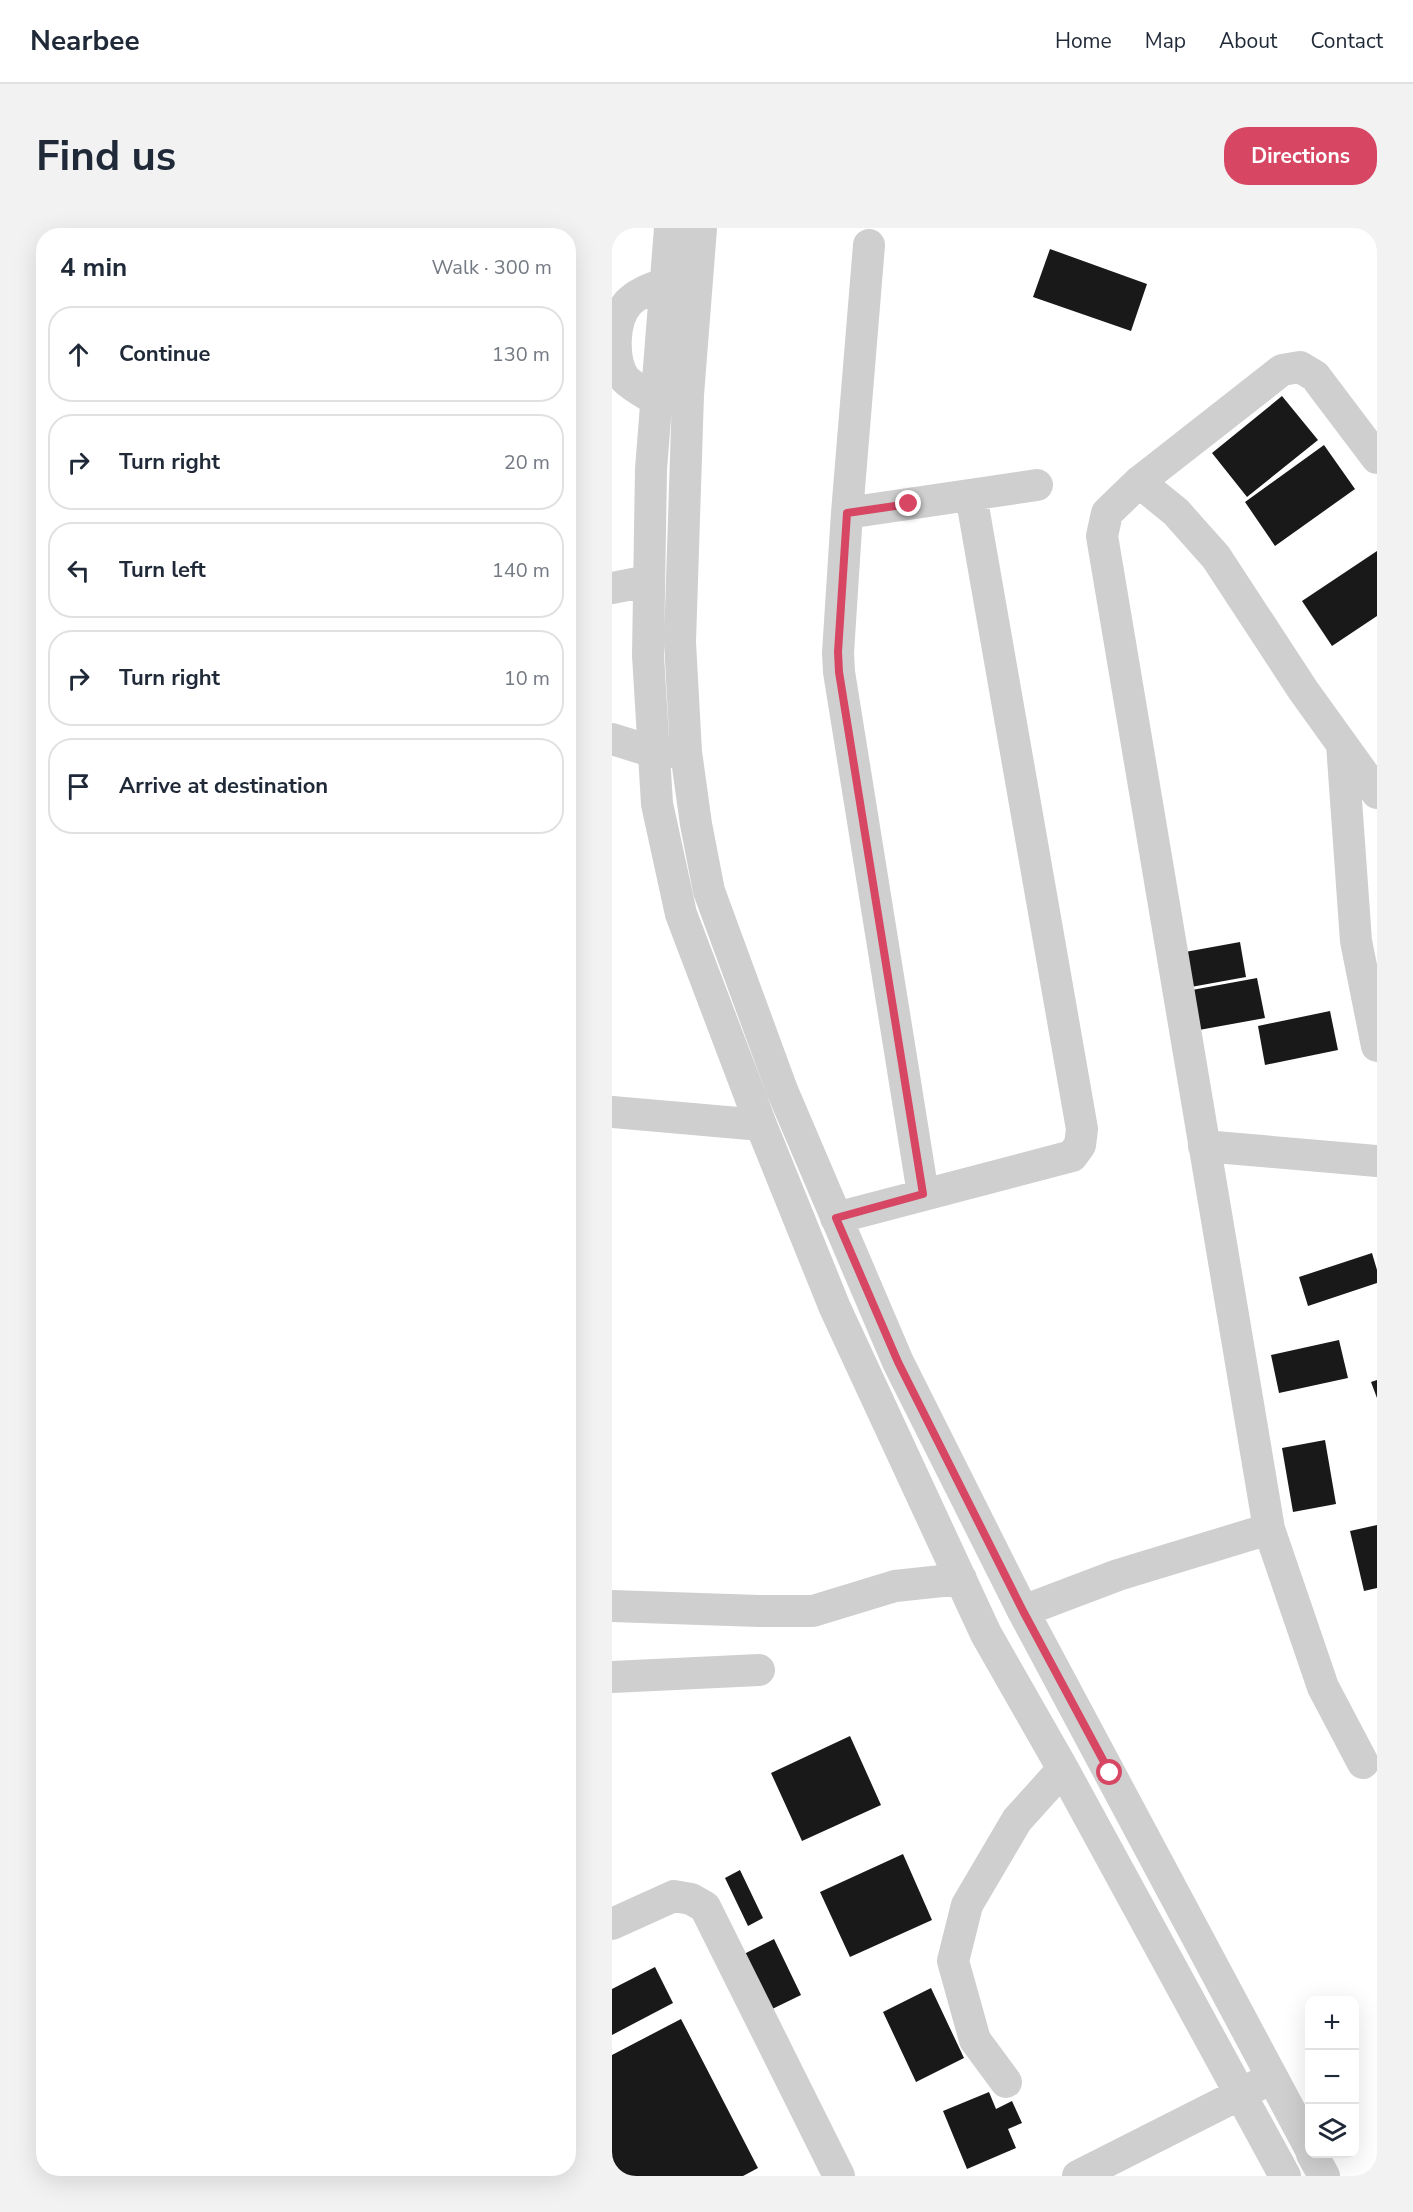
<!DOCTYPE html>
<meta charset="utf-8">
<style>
:root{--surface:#fff;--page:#f2f2f3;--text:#1f2937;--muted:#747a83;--line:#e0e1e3;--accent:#d74764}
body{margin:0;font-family:"Nunito Sans",sans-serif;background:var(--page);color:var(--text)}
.controls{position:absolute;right:18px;bottom:18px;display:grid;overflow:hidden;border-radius:12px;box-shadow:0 6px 24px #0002}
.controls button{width:54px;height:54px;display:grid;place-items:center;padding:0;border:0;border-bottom:2px solid var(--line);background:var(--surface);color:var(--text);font:30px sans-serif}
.stop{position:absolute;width:18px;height:18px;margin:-14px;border:4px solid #d74764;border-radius:50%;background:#fff}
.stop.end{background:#d74764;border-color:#fff;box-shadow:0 2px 6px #0008}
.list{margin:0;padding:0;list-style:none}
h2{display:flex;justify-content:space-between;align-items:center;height:78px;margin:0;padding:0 24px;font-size:26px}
h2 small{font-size:20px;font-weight:400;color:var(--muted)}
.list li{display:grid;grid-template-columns:39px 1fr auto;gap:18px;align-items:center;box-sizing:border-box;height:96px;margin:0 12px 12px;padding:0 12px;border:2px solid var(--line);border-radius:24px}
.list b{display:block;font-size:22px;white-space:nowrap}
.list em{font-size:20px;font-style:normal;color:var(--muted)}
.icon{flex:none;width:33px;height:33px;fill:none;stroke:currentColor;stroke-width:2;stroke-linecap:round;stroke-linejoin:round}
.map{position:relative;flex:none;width:765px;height:1948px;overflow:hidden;border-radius:24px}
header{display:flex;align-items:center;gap:36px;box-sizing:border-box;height:84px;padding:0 30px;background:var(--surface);border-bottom:2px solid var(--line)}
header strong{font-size:28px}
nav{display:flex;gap:33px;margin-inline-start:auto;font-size:21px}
.intro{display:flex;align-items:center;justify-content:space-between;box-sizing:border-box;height:144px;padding:0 36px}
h1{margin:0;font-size:42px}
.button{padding:15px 27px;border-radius:24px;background:var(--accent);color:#fff;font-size:21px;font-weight:700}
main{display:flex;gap:36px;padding:0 36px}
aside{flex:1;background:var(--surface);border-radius:24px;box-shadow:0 6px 24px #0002}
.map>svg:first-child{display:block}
</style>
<header>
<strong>Nearbee</strong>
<nav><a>Home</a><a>Map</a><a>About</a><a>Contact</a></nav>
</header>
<div class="intro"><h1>Find us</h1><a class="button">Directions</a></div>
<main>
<aside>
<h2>4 min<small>Walk · 300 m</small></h2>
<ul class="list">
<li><svg class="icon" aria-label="ahead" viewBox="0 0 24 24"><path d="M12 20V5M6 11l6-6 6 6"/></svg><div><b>Continue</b></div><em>130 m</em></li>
<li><svg class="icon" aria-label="right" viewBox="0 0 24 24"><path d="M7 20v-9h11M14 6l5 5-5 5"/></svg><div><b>Turn right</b></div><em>20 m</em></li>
<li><svg class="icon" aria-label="left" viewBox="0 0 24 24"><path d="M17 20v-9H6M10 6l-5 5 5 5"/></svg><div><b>Turn left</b></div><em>140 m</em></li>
<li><svg class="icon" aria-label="right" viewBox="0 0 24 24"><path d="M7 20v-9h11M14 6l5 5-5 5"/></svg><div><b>Turn right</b></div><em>10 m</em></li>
<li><svg class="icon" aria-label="arrive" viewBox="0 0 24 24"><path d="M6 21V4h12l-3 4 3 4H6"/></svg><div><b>Arrive at destination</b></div></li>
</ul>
</aside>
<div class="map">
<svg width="765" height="1948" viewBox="0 0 765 1948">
<rect width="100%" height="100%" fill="#fff"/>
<!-- building -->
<path fill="#191919" d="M438,21L535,56L519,103L421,69Z
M670,168L706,212L635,269L600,225Z
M712,217L743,261L663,318L633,274Z
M765,323V388L720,418L690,373Z
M628,714L634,749L579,759L573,724Z
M645,750L653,790L587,802L580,762Z
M718,783L726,822L653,837L646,798Z
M760,1025L765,1042V1055L696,1078L687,1049Z
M727,1112L736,1150L667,1165L659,1127Z
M765,1152V1170L759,1154Z
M713,1212L724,1276L681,1284L670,1220Z
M765,1297V1360L752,1363L738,1303Z
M238,1508L269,1577L190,1613L159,1545Z
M291,1626L320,1692L238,1729L208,1664Z
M128,1642L151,1690L136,1698L113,1650Z
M162,1711L189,1767L152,1785L126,1729Z
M43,1739L61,1775L0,1807V1761Z
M319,1760L352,1830L304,1854L271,1784Z
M69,1791L146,1940L131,1948H0V1827Z
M377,1864L384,1881L400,1873L410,1895L396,1901L404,1920L355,1941L331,1883Z"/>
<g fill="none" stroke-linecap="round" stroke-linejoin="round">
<!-- minor -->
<path stroke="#cfcfcf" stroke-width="32" d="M58,0L39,241L36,427L45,576L69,686L149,897L223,1080L374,1406L451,1541L673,1948
M89,0L76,167L68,414L74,524L84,596L97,663L170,862L286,1134L411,1383L698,1920
M257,17L235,285L226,425L227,444L311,966
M44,172C35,166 22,160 13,151C0,133 0,92 17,74C27,64 41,60 54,55
M527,254L564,284L604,329L691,462L765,565
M235,285L425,257
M0,360L36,353
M0,511L42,524H60
M730,516L744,713L765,818
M0,884L149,897
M592,918L765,933
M224,990L460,928L468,917L470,901L359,267
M657,1301L711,1459L751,1535
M0,1378L147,1383H201L283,1358L349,1351
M411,1383L506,1347L657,1301L490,308L495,285L527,254L670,142L688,139L703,148L765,230
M0,1449L147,1442
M0,1696L62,1668L79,1671L93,1679L227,1948
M394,1854L363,1812L341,1733L355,1677L405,1592L451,1541
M700,1926L712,1948
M466,1948L646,1857"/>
</g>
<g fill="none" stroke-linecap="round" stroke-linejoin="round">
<!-- route -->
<path stroke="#d74764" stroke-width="8" d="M297,276L235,285L226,424L227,444L311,966L224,990L286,1134L411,1383L498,1545"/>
</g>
</svg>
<div class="controls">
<button>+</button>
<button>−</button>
<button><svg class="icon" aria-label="layers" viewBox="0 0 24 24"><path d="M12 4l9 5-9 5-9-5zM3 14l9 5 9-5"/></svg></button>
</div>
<div class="stop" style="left:498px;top:1545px"></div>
<div class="stop end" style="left:297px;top:276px"></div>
</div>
</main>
